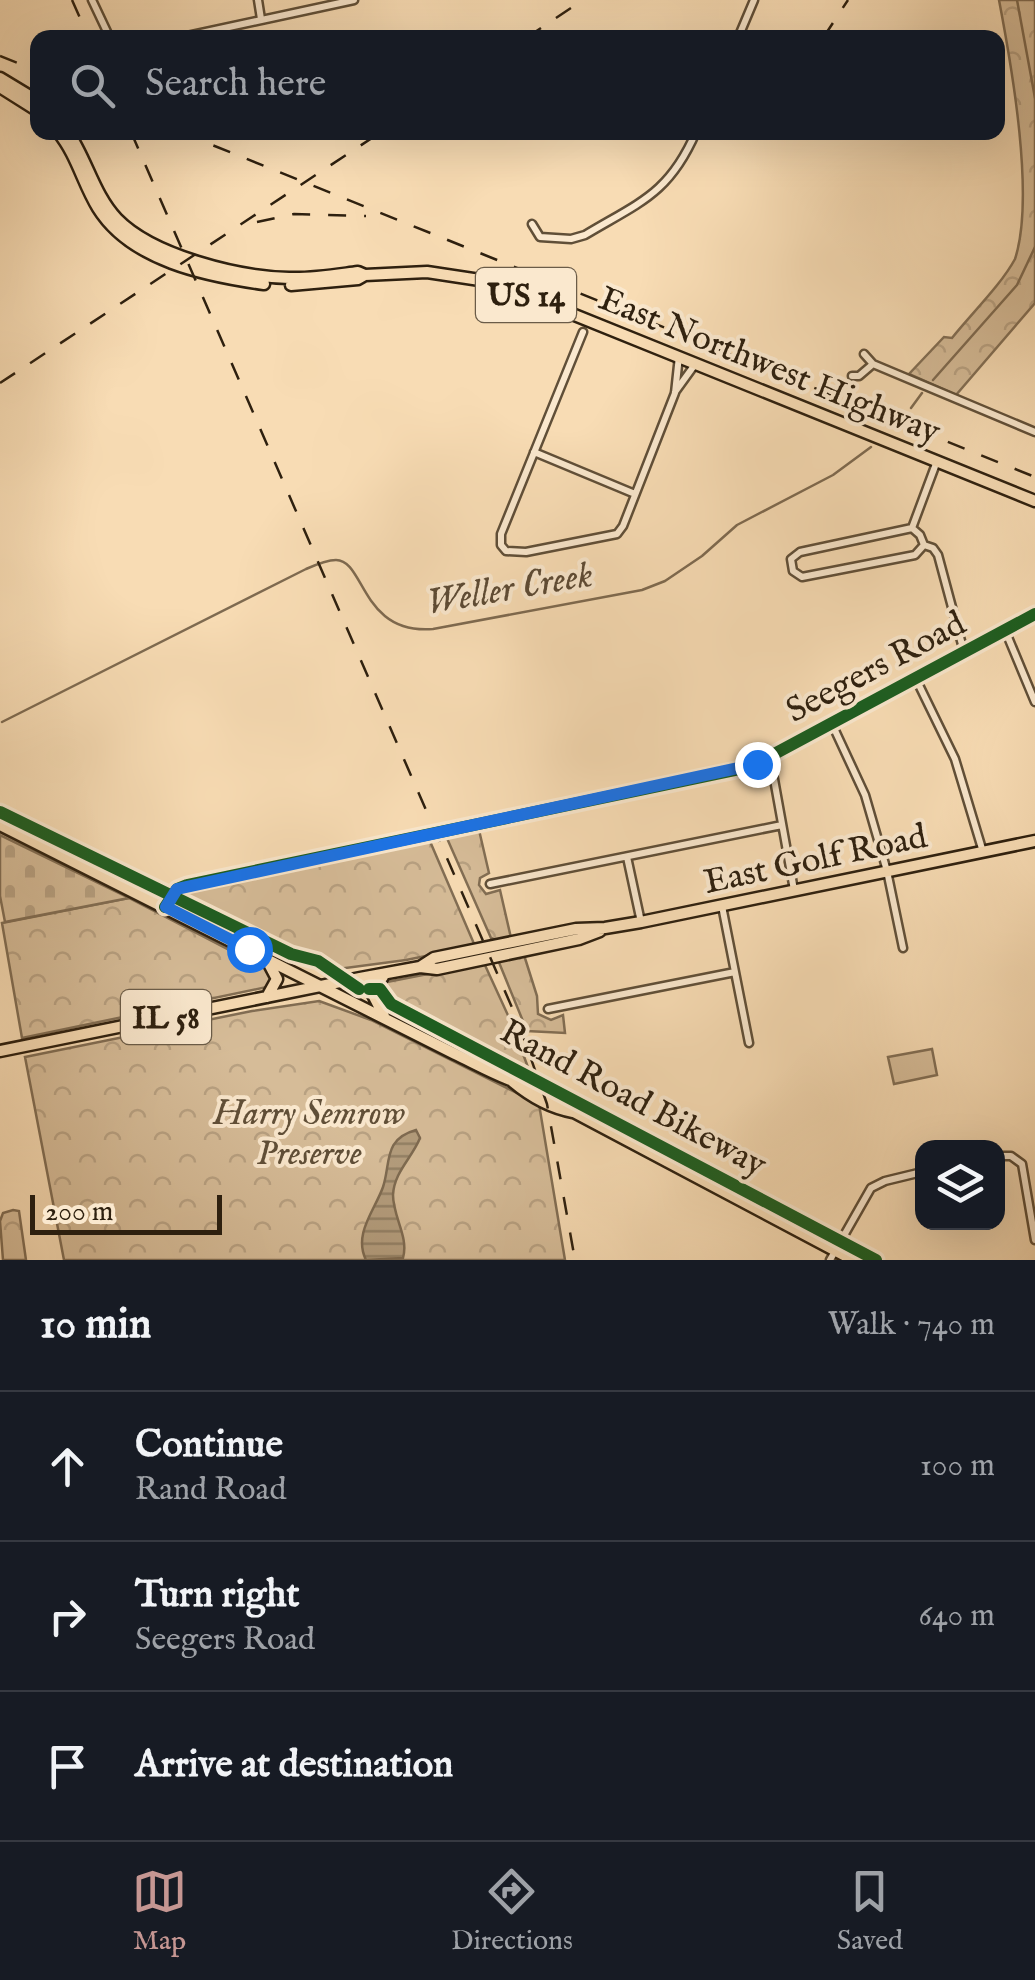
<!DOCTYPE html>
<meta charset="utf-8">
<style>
:root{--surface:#171b24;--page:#242831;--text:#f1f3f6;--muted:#9ea1a6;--line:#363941;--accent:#c59692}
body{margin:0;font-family:"IM FELL English",serif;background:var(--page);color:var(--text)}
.controls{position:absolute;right:30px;bottom:30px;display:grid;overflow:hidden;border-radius:20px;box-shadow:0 10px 40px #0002}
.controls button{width:90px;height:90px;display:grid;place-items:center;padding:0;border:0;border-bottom:2px solid var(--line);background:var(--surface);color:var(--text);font:50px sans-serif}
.scale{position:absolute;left:30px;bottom:25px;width:192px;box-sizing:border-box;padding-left:10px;border:5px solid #2e200f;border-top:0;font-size:28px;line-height:35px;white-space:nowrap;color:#2e200f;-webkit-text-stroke:8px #fae8ce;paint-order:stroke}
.stop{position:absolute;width:30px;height:30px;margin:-22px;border:8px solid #1a73e8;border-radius:50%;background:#fff}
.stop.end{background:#1a73e8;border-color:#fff;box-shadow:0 2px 10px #0008}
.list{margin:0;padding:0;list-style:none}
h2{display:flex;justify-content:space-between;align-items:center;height:130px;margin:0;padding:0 40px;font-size:42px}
h2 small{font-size:32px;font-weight:400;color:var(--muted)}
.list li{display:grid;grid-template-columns:65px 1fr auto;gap:30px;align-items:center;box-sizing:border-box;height:150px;padding:0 40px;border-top:2px solid var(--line)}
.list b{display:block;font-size:38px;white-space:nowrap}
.list p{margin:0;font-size:32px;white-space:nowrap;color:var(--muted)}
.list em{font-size:32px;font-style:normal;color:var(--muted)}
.icon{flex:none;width:55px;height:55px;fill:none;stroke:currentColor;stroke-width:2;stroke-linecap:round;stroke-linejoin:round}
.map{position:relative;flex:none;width:1035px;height:1260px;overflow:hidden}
.search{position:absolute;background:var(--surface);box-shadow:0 10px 40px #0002;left:30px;right:30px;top:30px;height:110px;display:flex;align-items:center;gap:25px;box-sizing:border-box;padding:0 35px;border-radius:20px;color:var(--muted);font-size:38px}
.sheet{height:580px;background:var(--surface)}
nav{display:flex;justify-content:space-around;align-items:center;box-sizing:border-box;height:140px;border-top:2px solid var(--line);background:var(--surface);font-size:28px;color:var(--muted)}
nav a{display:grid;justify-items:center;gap:5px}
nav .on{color:var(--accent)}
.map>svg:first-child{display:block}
</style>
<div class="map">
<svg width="1035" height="1260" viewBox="0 0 1035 1260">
<defs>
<pattern id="forest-crowns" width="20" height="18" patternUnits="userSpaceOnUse" patternTransform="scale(2.5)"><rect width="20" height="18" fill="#d6bc98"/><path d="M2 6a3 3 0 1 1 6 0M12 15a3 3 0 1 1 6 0" fill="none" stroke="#b8a182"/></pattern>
<pattern id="cemetery-stones" width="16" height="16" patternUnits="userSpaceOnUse" patternTransform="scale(2.5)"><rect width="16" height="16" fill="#d6bc98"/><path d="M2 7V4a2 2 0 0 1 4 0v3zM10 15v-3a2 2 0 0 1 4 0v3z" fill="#b8a182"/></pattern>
<pattern id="water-rules" width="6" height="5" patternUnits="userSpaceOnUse" patternTransform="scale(2.5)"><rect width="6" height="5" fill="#b39c7c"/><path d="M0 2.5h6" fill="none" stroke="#927f64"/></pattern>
</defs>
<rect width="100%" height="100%" fill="#f8dcb4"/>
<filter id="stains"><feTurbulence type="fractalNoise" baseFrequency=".002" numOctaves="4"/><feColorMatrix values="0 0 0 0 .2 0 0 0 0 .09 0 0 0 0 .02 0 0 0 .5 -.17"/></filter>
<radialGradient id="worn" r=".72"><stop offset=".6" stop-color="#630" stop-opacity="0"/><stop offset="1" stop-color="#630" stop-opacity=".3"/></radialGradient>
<!-- green -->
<path fill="#d6bc98" stroke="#826e54" stroke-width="2.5" d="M932,1049L937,1075L894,1084L888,1057Z"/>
<!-- forest -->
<path fill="url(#forest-crowns)" stroke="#826e54" stroke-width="2.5" d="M999,0H1035V303L956,395L909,374L944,337L952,338C971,314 1001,285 1015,259C1035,198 1012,68 999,0Z
M479,830L489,873L480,878L479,885L486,894L500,890L511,938L496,940L491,938L446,836Z
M429,839L475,946L406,960L323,971L183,906L179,902L181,894L190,889Z
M129,898L268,970L272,977L267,987L22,1038L2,923Z
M524,955L537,996L538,1014L551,1020L563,1015L565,1033L527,1031L498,960Z
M484,963L512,1024L533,1081L386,1005L376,992L387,982Z
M319,1001L371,1020L539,1104L565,1260H64L25,1057L252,1011Z
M13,1210L19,1211L26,1260H3L0,1221L3,1213Z"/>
<!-- cemetery -->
<path fill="url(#cemetery-stones)" stroke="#826e54" stroke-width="2.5" d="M0,835L129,898L5,922L0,896Z"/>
<!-- water -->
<path fill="url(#water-rules)" stroke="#7e6a50" stroke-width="2.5" d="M416,1130L420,1138C412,1158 394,1172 393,1195C393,1217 409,1237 403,1258L366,1260C353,1234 375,1210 383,1187C391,1163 383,1139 416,1130Z"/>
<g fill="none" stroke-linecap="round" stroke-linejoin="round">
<!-- stream -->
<path stroke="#7e6a50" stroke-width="2.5" d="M1017,0L1035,98
M933,380L1017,285L1035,247
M911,408L922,393
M2,722L306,569C315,565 327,560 336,560C365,560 361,635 433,629L642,590L665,581L702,556L737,525L833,475L871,447"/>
<!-- street casing -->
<g stroke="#604f38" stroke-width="11">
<path id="street" d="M92,0L110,38
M258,0L261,19
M178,38L354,0
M738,38L754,0
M532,224L540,237L571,239L585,235C640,202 669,194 696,132
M583,332L501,534V545L506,551L526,552L617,534L623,526L675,393L679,356
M864,354L873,364L1035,432
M852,376H859L873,364
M675,392L696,363
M534,452L635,494
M912,528L920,535L924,545L915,555L802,577L793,571L791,559L800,552Z
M912,528L937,461
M924,545L933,548L938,555L964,652
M1005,630L1035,702
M916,679L955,759L983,852
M832,724L865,795L887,871L903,948
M770,757L794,890
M627,857L641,922
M490,884L782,825
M722,906L749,1043
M548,1009L735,972
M998,1156H1011L1022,1164L1035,1240
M830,1260L871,1188L885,1181L922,1172"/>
</g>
<!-- secondary casing -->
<g stroke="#2e200f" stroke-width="14">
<path id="secondary" d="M165,907L177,889L187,885L750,767L1035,614"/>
</g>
<!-- primary casing -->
<g stroke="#2e200f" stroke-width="15">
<path id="primary" d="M0,78L38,101
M0,87L38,111
M58,132C77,155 83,184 98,208C131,261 206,276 264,284
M68,132C87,160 94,195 117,219C153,256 239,277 289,278C312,279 335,275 358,272L365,275L427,272L493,282L1035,501
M291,285L358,279L365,275
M0,825L455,1054C472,1062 490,1072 508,1079C534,1089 552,1091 574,1112L853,1260
M420,967L434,958L576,929L605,928L641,922L1035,841
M267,997L277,979L268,962
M384,1016L372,993L384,975
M0,1051L360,978L420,967L437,969L579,939L600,931
M513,1082C531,1097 550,1108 573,1112"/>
</g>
<!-- street -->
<use href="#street" stroke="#fae8ce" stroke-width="6"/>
<!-- secondary -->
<use href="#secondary" stroke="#fae8ce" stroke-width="9"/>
<!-- primary -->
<use href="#primary" stroke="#f8dcb4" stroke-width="10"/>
<!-- rail -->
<path stroke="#2e200f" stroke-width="2.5" stroke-dasharray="18 18" stroke-linecap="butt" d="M72,0L89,38
M526,38L583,0
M823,38L848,0
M0,56L38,71
M131,132L517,1019L547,1104L575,1260
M180,132L1035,477
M257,222L294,214L366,216
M0,383L381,132"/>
<!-- cycleway casing -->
<g stroke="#fae8ce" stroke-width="19">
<path id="cycleway" d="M0,812L291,954L318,961L359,989
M165,907L177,889L187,885L750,767L1035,614
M369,989H380L391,1004L876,1260"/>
</g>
<!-- cycleway -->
<use href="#cycleway" stroke="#1b5e20" stroke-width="12"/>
</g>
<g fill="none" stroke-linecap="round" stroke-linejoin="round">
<!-- route -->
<path stroke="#1a73e8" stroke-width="12" d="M249,949L166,907L177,889L757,764"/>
</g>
<g text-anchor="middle" stroke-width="8" stroke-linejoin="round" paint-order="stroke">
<!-- shield labels -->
<g fill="#fae8ce" stroke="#6b5c48" stroke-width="2.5">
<rect x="476" y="268" width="100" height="54" rx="8"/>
<rect x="121" y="990" width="90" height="54" rx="8"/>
</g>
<g font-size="32" font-weight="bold" fill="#2e200f">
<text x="526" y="306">US 14</text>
<text x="166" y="1028">IL 58</text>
</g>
<!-- street labels -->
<g font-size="35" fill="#2e200f" stroke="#fae8ce">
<text transform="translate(770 364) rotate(22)" y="12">East Northwest Highway</text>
<text transform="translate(875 666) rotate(-28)" y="12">Seegers Road</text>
<text transform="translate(815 858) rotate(-12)" y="12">East Golf Road</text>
<text transform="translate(634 1097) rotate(28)" y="12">Rand Road Bikeway</text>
</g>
<!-- park labels -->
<g font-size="35" font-style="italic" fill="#604f38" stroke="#fae8ce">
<text x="309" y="1124">Harry Semrow<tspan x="309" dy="40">Preserve</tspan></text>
</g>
<!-- water labels -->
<g font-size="38" font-style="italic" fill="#5d4b35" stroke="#fae8ce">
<text transform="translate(509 587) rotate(-10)" y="13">Weller Creek</text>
</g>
</g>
<rect width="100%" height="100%" filter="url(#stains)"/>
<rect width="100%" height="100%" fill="url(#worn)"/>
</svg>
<div class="controls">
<button><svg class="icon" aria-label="layers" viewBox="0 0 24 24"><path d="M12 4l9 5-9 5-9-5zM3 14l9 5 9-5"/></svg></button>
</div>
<div class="scale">200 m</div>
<div class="stop" style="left:249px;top:949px"></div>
<div class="stop end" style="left:757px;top:764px"></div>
<div class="search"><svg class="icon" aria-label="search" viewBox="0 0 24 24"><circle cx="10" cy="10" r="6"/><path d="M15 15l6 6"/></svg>Search here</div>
</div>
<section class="sheet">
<h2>10 min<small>Walk · 740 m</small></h2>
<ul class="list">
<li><svg class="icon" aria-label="ahead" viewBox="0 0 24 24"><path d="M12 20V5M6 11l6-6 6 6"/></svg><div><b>Continue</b><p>Rand Road</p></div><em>100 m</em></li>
<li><svg class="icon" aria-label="right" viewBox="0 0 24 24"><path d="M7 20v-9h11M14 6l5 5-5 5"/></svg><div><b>Turn right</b><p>Seegers Road</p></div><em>640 m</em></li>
<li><svg class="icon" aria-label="arrive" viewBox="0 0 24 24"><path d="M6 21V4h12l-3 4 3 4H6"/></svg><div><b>Arrive at destination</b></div></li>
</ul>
</section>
<nav>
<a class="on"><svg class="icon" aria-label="map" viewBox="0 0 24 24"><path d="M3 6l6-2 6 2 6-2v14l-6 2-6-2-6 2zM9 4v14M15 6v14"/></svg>Map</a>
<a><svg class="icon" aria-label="directions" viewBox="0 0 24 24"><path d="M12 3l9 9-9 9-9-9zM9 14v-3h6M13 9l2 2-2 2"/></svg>Directions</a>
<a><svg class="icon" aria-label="saved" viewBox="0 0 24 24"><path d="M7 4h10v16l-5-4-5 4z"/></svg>Saved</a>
</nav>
